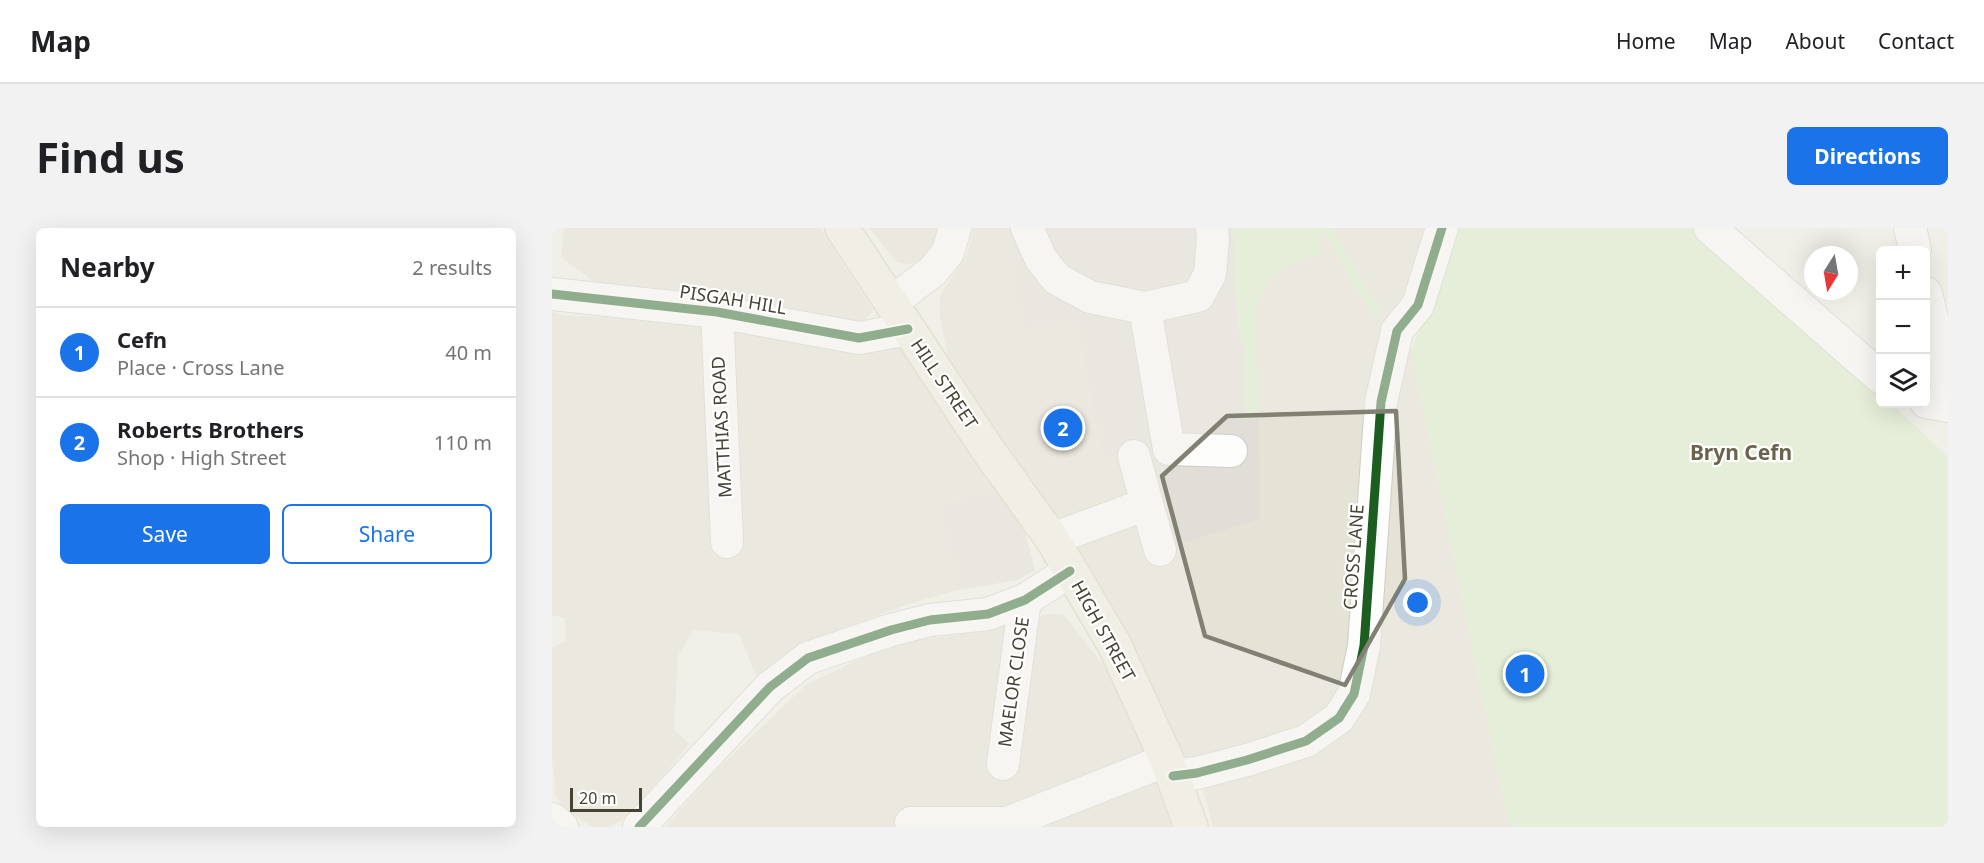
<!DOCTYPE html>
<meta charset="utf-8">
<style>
:root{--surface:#fff;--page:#f2f2f2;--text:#202124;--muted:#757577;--line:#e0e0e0;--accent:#1a73e8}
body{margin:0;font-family:"Noto Sans",sans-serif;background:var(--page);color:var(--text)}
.controls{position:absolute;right:18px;top:18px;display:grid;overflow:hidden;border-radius:9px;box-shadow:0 6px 24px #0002}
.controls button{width:54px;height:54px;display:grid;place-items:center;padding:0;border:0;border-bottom:2px solid var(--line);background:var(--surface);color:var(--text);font:30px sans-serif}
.compass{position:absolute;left:1252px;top:18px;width:54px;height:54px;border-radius:50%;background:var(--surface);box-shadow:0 6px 24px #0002;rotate:191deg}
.scale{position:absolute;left:18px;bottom:15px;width:72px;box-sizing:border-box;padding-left:6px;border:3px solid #474334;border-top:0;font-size:16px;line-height:21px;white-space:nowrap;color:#474334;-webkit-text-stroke:4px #fff;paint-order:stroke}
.you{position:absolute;left:866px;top:375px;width:21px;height:21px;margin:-15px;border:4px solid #fff;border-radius:50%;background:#1a73e8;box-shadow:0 0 0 9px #1a73e833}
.badge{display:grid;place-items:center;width:39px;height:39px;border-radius:50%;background:var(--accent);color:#fff;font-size:20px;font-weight:700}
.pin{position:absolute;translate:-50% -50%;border:3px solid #fff;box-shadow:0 2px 6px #0006}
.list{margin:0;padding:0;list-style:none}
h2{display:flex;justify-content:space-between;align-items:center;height:78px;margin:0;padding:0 24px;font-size:26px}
h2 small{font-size:20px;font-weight:400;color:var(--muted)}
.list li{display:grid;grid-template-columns:39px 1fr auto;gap:18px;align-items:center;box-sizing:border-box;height:90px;padding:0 24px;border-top:2px solid var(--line)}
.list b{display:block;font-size:22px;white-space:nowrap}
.list p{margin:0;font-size:20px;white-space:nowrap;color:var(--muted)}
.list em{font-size:20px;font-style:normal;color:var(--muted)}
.actions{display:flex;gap:12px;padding:18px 24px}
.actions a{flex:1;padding:14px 0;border:2px solid var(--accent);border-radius:9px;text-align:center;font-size:21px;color:var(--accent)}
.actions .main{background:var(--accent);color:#fff}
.icon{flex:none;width:33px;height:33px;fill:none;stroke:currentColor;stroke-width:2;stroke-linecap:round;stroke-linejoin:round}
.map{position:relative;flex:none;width:1396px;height:599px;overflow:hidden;border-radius:9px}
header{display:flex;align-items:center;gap:36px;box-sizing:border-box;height:84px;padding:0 30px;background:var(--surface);border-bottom:2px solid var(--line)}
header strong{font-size:28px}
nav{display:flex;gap:33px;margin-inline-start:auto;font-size:21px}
.intro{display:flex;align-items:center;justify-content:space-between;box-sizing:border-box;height:144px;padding:0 36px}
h1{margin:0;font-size:42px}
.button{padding:15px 27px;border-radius:9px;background:var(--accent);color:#fff;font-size:21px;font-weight:700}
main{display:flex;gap:36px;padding:0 36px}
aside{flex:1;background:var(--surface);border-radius:9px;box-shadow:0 6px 24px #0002}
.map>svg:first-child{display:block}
</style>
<header>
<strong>Map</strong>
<nav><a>Home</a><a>Map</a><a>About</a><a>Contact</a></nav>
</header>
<div class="intro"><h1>Find us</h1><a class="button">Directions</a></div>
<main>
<aside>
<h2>Nearby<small>2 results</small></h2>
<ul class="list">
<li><span class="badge">1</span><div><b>Cefn</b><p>Place · Cross Lane</p></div><em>40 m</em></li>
<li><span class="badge">2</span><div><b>Roberts Brothers</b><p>Shop · High Street</p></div><em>110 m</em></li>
</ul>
<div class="actions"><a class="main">Save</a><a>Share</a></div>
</aside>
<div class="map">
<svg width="1396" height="599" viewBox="0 0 1396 599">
<rect width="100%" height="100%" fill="#f0efe8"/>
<!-- residential -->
<path fill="#e5e3d5" d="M12,0H268L321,82L302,106L133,69L42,54L13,32L9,25Z
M317,0H388L382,20L364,35L353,36L345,34Z
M421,0H458L461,6L465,102L524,93L550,233L588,216L681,0H886L851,83L957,599H661L650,556L631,532L560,377L485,259L398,140L387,83L389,66L415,26Z
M0,84L11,87L152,94L349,118L473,304L483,342L465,352L406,362L353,377L240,421L205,450L187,406L142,402L126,428L122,502L138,516L74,590L57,599H41L10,579L4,568L0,533V420L14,412L13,390L0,387Z
M496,386H511L563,451L624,599H113L160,546L254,457L337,416L431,403Z"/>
<!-- industrial -->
<path fill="#e0ded6" d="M458,0H681L693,121V185L690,191H707L708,291L613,320L588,216L550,233L524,93L465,103L461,6Z"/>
<!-- green -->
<path fill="#d8edc6" d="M681,0H779L815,61L830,81L825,93L799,54L773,5L767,6L769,27C735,34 712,46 705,81L707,191H689L693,185V121L689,117L682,63Z
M904,0H1151L1328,165V176H1340L1396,229V599H957L859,123Z"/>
<!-- parking -->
<path fill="#e0ded8" d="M444,260L473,304L483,342L465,352L406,362L387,277Z"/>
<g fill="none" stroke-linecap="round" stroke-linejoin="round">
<!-- minor casing -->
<g stroke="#cecdc6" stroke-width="34">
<path id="minor" d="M475,0L489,31L505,51L538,69L593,80L646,68L658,46L661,11L660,0
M1158,0L1328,149
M1358,0L1363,22
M1374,65L1396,161
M0,66L165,84L307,110L356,101
M340,74L381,43L396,24L403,0
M593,80L617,221L679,223
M165,84L175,314
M1374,174L1396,178
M582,228L595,276
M500,311L595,276L608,322
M451,536L473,372
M621,548L645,545L695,532L754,513L787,490L802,466L812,418L829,174L845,103L866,77L890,0
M0,591L10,599
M359,595H455L615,532
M87,599L218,459L256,430L339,402L378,392L436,386L473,372L518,343"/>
</g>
<!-- major casing -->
<g stroke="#d4d0b4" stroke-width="36">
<path id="major" d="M290,0L436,222L500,311L562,416L615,532L639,599"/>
</g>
<!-- minor -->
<use href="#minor" stroke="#fdfdfc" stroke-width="32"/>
<!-- major -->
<use href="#major" stroke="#f1efe3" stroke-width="33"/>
<!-- cycleway casing -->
<g stroke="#fff" stroke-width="13">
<path id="cycleway" d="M0,66L165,84L307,110L356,101
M621,548L645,545L695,532L754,513L787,490L802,466L812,418L829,174L845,103L866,77L890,0
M87,599L218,459L256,430L339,402L378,392L436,386L473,372L518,343"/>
</g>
<!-- cycleway -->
<use href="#cycleway" stroke="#1b5e20" stroke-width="9"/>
</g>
<!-- marked area -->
<path d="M0 0H1396V599H0ZM844,183L853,351L793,457L653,408L610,248L675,188Z" fill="#f0efe8" fill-opacity=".55" fill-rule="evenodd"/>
<path fill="none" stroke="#827f73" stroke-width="4.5" stroke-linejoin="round" d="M844,183L853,351L793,457L653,408L610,248L675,188Z"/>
<g text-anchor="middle" stroke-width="4.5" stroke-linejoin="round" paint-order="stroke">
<!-- street labels -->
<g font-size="18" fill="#474334" stroke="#fff">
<text transform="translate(181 72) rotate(9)" y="6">PISGAH HILL</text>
<text transform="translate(392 156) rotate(56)" y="6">HILL STREET</text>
<text transform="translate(170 199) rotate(-93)" y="6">MATTHIAS ROAD</text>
<text transform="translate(802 329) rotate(-86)" y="6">CROSS LANE</text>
<text transform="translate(551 403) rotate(61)" y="6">HIGH STREET</text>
<text transform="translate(462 454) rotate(-82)" y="6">MAELOR CLOSE</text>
</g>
<!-- quarter labels -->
<g font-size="21" font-weight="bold" fill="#6b634b" stroke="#fff">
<text x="1189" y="232">Bryn Cefn</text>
</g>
</g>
</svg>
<div class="controls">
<button>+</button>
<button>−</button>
<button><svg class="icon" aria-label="layers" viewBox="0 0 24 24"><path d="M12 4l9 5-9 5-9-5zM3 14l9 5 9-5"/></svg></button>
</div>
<svg class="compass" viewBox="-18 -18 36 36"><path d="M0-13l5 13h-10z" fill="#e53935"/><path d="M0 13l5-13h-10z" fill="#757577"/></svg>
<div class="scale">20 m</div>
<div class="you"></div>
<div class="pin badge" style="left:973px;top:446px">1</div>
<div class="pin badge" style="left:511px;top:200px">2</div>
</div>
</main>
